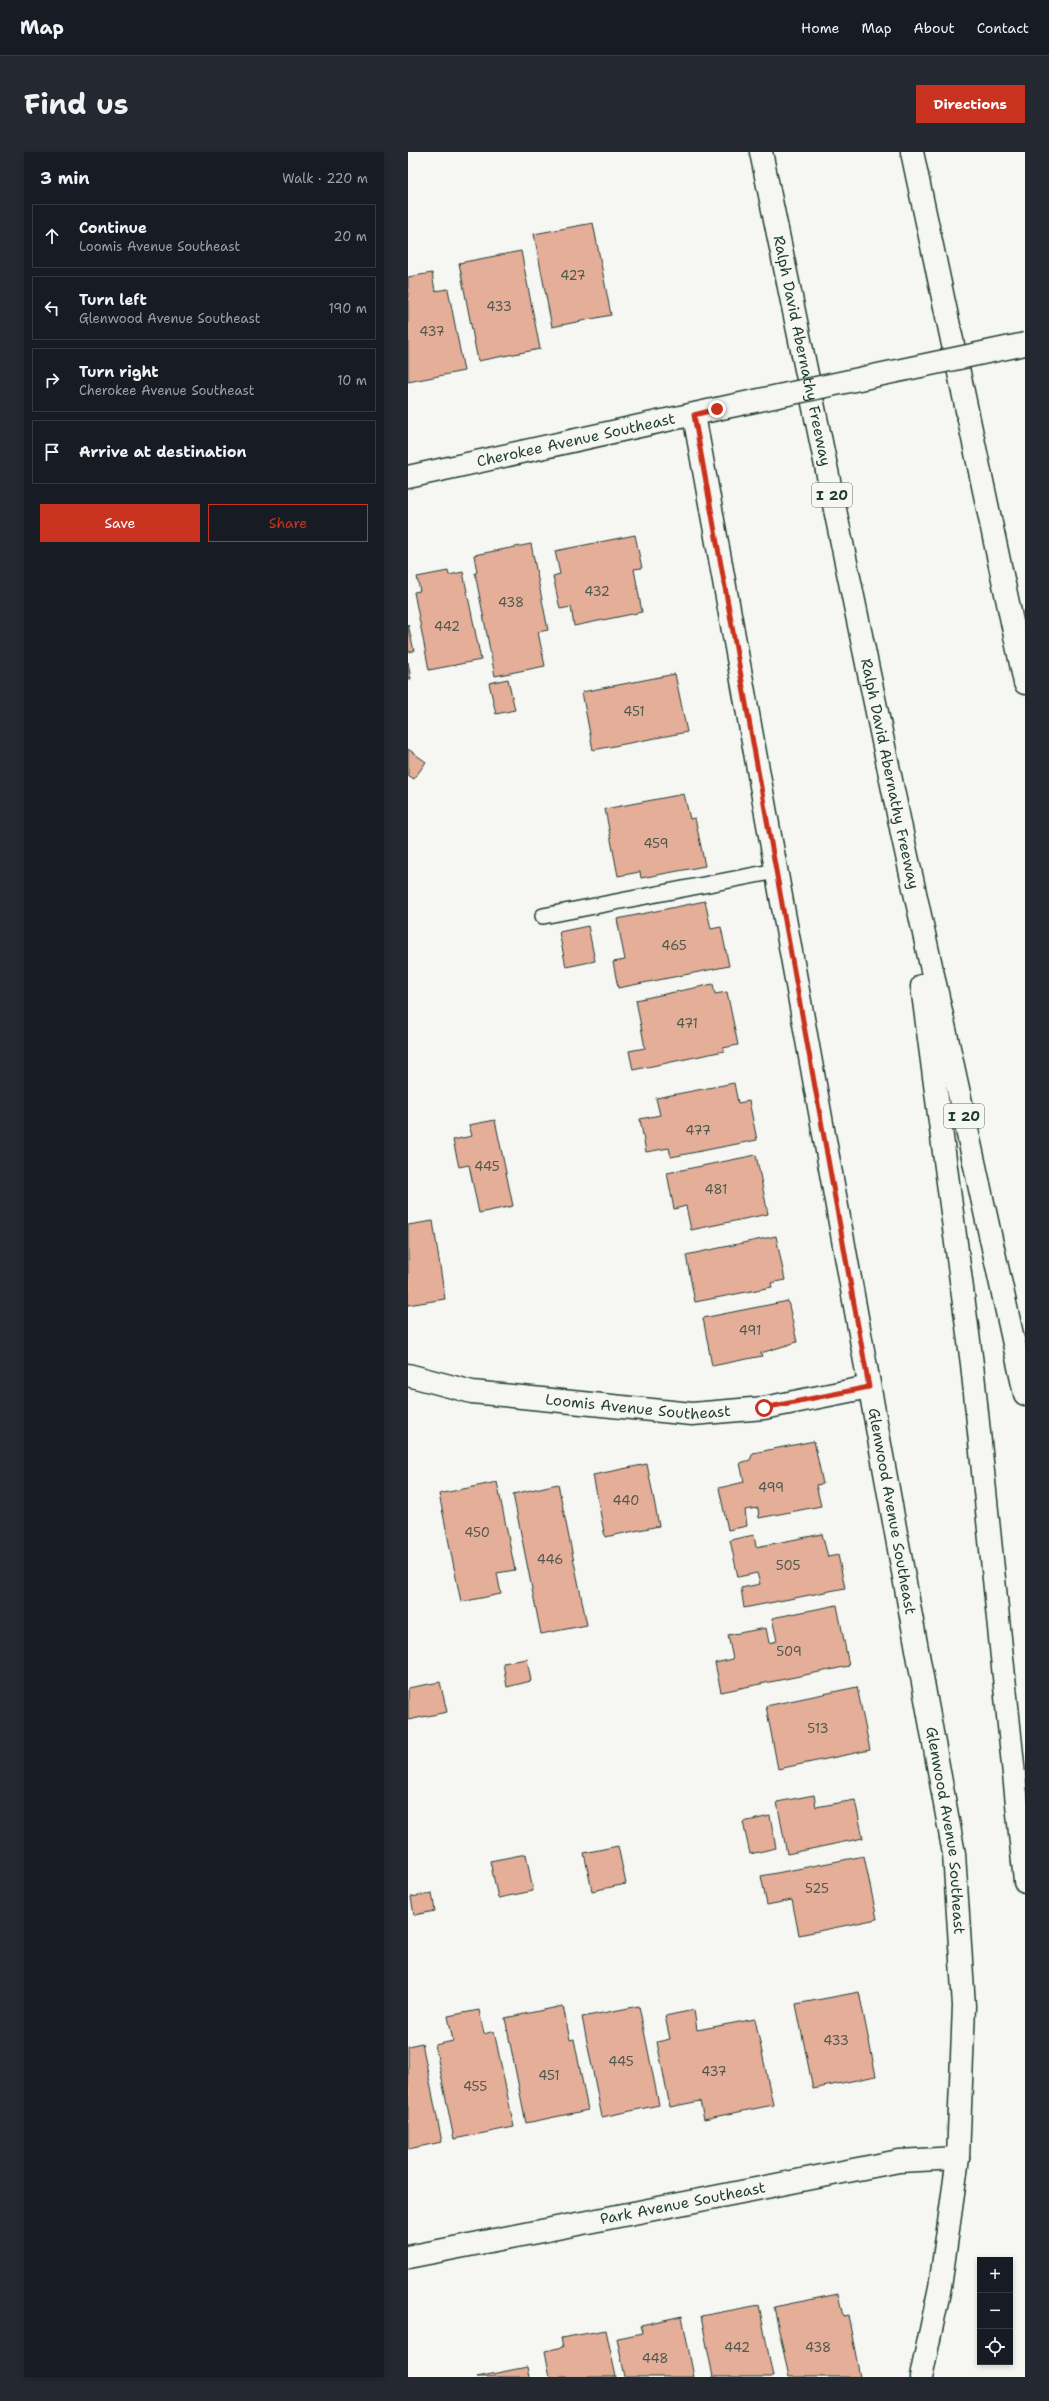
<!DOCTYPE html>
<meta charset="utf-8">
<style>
:root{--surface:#171b24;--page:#242831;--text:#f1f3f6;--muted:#9ea1a6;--line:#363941;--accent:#c8321e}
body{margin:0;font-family:"Shantell Sans",sans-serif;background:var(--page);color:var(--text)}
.controls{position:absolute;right:12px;bottom:12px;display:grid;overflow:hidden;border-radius:0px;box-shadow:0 2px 6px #0003}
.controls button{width:36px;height:36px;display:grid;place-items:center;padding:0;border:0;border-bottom:1px solid var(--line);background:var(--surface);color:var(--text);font:20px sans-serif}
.stop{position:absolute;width:12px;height:12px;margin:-9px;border:3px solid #c8321e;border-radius:50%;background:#fff}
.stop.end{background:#c8321e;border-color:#fff;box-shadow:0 1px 4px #0008}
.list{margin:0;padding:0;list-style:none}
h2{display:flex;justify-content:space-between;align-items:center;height:52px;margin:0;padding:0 16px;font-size:17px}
h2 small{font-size:13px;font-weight:400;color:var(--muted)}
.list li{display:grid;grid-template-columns:26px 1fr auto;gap:12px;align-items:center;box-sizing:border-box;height:64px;margin:0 8px 8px;padding:0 8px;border:1px solid var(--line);border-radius:0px}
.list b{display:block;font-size:15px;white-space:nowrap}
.list p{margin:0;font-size:13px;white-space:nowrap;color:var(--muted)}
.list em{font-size:13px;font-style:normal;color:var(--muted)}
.actions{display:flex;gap:8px;padding:12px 16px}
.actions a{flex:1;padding:9px 0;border:1px solid var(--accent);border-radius:0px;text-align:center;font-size:14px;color:var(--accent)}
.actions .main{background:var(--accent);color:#fff}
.icon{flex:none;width:22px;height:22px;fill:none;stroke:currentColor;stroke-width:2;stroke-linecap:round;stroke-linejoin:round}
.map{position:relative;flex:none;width:617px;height:2225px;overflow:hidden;border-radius:0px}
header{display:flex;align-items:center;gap:24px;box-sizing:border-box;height:56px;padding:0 20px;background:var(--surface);border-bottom:1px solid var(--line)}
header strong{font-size:19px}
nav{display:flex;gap:22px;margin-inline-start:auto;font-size:14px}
.intro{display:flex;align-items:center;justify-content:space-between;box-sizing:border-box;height:96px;padding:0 24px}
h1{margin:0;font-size:28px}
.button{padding:10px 18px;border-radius:0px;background:var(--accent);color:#fff;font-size:14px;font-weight:700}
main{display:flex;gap:24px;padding:0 24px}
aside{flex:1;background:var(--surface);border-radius:0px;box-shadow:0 2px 6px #0003}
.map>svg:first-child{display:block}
</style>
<header>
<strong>Map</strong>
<nav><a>Home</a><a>Map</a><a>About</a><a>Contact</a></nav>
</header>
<div class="intro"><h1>Find us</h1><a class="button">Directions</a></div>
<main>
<aside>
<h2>3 min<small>Walk · 220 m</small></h2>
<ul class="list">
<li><svg class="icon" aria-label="ahead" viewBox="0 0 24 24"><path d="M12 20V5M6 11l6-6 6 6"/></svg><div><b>Continue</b><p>Loomis Avenue Southeast</p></div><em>20 m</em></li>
<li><svg class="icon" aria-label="left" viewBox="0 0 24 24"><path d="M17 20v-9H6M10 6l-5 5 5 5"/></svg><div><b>Turn left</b><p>Glenwood Avenue Southeast</p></div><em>190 m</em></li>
<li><svg class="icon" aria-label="right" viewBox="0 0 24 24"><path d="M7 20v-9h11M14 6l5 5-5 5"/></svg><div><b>Turn right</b><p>Cherokee Avenue Southeast</p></div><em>10 m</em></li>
<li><svg class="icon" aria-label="arrive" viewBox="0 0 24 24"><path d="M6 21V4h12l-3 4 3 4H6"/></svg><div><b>Arrive at destination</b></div></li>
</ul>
<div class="actions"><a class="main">Save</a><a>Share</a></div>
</aside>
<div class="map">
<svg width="617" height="2225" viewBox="0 0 617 2225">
<rect width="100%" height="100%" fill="#f6f6f2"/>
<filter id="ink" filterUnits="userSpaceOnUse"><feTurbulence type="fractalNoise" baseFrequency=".025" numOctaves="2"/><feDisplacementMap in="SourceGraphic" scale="8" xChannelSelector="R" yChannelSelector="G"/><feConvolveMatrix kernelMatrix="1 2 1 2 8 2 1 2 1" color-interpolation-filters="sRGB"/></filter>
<g filter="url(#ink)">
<!-- building -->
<path fill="#e4ae99" stroke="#1f3d34" d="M185,71L203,163L144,175L126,82Z
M113,99L132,197L70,209L51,111Z
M24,121L27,139L40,137L56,219L0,230V125Z
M227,383L234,416L226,417L234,460L166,474L163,455L152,457L145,424L152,422L147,399Z
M123,392L140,478L130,480L137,514L87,524L67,421L69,420L66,403Z
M40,419L41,423L55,420L73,508L21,518L6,440L12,439L9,425Z
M0,472L6,499L0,500Z
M0,510L3,527H0Z
M267,522L279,580L185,598L174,540Z
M100,527L107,558L88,562L81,531Z
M0,597L18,610L6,627L0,623Z
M276,642L282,667L287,666L297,714L233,726L232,720L210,724L197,657Z
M297,749L303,777L313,775L321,814L210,836L205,810L217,808L209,767Z
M180,774L187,809L158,815L151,780Z
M305,832L307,842L319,840L330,893L315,896L316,899L225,918L221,899L237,896L228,848Z
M326,931L330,951L341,949L349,988L263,1005L261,996L238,1000L232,967L252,963L248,946Z
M87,968L105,1054L71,1061L61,1013L51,1015L45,988L64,984L61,973Z
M348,1003L360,1062L283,1078L278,1054L266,1057L259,1021Z
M25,1069L37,1147L0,1153V1073Z
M368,1084L377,1128L363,1131L364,1135L287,1150L278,1103Z
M380,1149L389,1190L353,1201L354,1204L304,1214L295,1166Z
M406,1289L415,1332L408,1333L413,1354L351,1366L350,1356L337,1358L339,1374L320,1378L311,1336L336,1330L332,1311L342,1308L345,1301Z
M239,1312L251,1374L197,1385L185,1323Z
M89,1330L107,1418L89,1421L93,1442L53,1450L31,1342Z
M150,1332L179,1473L133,1482L105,1342Z
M414,1382L420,1405L430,1403L437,1436L336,1456L333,1436L352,1432L349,1421L330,1425L322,1388L346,1383L348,1395Z
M429,1453L441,1514L313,1540L307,1511L325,1507L320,1483L358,1476L361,1491L369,1489L364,1466Z
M119,1507L123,1529L99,1535L95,1511Z
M32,1530L39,1560L0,1568V1536Z
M449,1535L462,1598L370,1617L358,1554Z
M406,1643L408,1655L447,1648L455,1686L379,1702L369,1650Z
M362,1664L368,1696L342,1702L335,1670Z
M210,1694L218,1732L184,1739L176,1701Z
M118,1702L125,1739L90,1746L82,1709Z
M456,1704L469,1767L391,1783L384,1748L359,1753L353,1724Z
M24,1741L27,1759L6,1763L3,1745Z
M451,1840L468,1924L405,1937L388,1852Z
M155,1854L162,1888L166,1887L180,1958L118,1971L97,1866Z
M231,1854L251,1953L194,1965L174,1865Z
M71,1858L76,1882L86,1879L106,1975L46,1987L27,1893L45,1889L40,1864Z
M286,1858L289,1878L347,1867L365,1953L296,1967L292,1949L262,1955L249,1890L262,1887L257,1864Z
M14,1891L34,1990L0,1997V1894Z
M430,2142L435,2164L440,2163L452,2225H381L366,2155Z
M351,2153L365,2225H305L293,2164Z
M274,2164L286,2225H217L209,2186L235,2181L233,2173Z
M198,2178L208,2225H142L137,2199L155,2195L153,2186Z
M119,2215L121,2225H69Z"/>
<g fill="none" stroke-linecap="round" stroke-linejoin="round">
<!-- service casing -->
<g stroke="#1f3d34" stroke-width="18">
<path id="service" d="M135,764L368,719"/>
</g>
<!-- minor casing -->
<g stroke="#1f3d34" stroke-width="25">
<g id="minor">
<path id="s1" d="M286,263L546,1702L556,1854L550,2006L532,2135L513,2225"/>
<path id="s2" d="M0,1223L64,1240L284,1262L356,1256L461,1235"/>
<path id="s3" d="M0,2105L491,2009L550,2006"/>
</g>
</g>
<!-- tertiary casing -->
<g stroke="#1f3d34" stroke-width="25">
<g id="tertiary">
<path id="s4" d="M0,325L309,257"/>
</g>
</g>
<!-- motorway casing -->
<g stroke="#1f3d34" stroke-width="25">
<g id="motorway">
<path id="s5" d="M353,0L495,686L617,1242"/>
<path d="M504,0L617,531"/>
<path d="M514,834L564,1212L617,1730"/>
</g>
</g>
<!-- service -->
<use href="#service" stroke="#f6f6f2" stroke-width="15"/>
<!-- minor -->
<use href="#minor" stroke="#f6f6f2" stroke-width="22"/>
<!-- tertiary -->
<use href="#tertiary" stroke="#f6f6f2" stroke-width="22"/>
<!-- motorway -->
<use href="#motorway" stroke="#f6f6f2" stroke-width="22"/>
<!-- tertiary-bridge casing -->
<g stroke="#1f3d34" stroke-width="25" stroke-linecap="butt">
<path id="tertiary-bridge" d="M309,257L617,192"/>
</g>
<!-- tertiary-bridge -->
<use href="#tertiary-bridge" stroke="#f6f6f2" stroke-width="22"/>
</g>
</g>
<g fill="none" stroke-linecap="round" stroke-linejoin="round" filter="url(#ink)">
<!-- route -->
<path stroke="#c8321e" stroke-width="5" d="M309,257L286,263L461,1235L356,1256"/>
</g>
<g text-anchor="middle" stroke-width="4" stroke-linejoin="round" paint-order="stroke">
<!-- number labels -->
<g font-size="13" fill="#50594d">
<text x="165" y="128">427</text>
<text x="91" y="159">433</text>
<text x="24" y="184">437</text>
<text x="189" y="444">432</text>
<text x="103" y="455">438</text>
<text x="39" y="479">442</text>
<text x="226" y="564">451</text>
<text x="248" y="696">459</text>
<text x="266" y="798">465</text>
<text x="279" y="876">471</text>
<text x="290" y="983">477</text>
<text x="79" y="1019">445</text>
<text x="308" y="1042">481</text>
<text x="342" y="1183">491</text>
<text x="363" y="1340">499</text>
<text x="218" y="1353">440</text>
<text x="69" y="1385">450</text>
<text x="142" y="1412">446</text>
<text x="380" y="1418">505</text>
<text x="381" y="1504">509</text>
<text x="410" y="1581">513</text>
<text x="409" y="1741">525</text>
<text x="428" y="1893">433</text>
<text x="213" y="1914">445</text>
<text x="306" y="1924">437</text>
<text x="141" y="1928">451</text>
<text x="67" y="1939">455</text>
<text x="329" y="2200">442</text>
<text x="410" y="2200">438</text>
<text x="247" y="2211">448</text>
</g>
<!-- shield labels -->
<g fill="#f6f6f2" stroke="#60746d" stroke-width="1">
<rect x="404" y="331" width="40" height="24" rx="3"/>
<rect x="536" y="952" width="40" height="24" rx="3"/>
</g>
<g font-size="14" font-weight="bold" fill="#1f3d34">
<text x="424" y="348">I 20</text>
<text x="556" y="969">I 20</text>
</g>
<!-- street labels -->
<g font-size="15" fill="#1f3d34" stroke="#f6f6f2">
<text dy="5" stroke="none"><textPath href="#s5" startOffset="203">Ralph David Abernathy Freeway</textPath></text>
<text dy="5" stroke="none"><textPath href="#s4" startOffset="172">Cherokee Avenue Southeast</textPath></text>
<text dy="5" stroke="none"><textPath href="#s5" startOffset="635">Ralph David Abernathy Freeway</textPath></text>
<text dy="5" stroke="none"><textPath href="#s2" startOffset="233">Loomis Avenue Southeast</textPath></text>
<text dy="5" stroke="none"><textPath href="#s1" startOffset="1114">Glenwood Avenue Southeast</textPath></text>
<text dy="5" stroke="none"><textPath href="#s1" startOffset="1438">Glenwood Avenue Southeast</textPath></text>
<text dy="5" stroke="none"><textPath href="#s3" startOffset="280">Park Avenue Southeast</textPath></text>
</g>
</g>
</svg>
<div class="controls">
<button>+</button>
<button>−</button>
<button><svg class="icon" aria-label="locate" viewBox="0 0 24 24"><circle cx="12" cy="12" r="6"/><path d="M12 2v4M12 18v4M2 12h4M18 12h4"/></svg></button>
</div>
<div class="stop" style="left:356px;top:1256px"></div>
<div class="stop end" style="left:309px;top:257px"></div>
</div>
</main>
